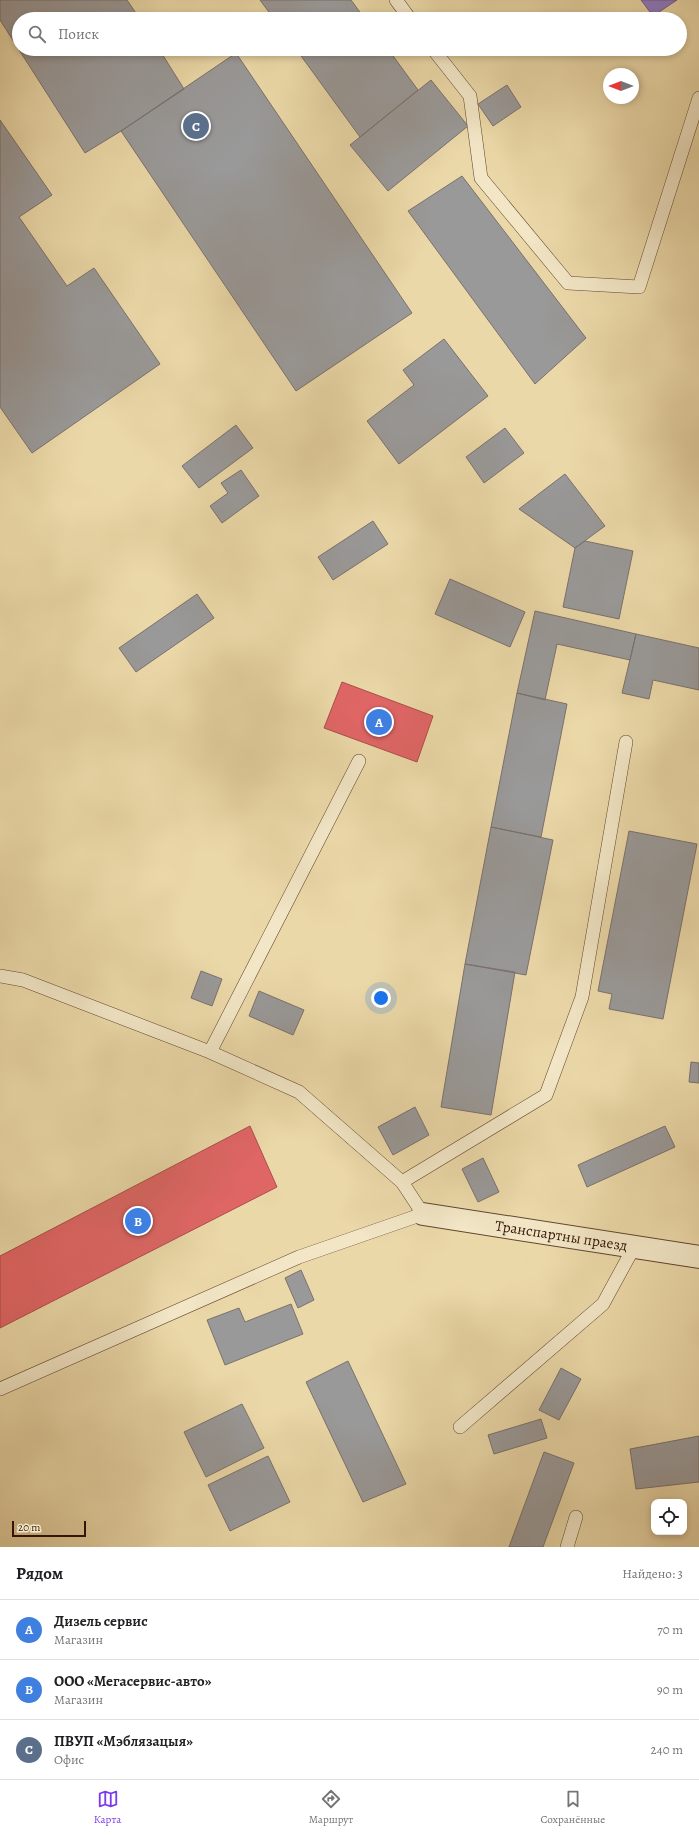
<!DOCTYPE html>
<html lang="ru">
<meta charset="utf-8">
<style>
:root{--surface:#fff;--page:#f6f6f6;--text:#202124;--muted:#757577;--line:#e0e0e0;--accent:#7c3aed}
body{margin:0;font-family:Alegreya,serif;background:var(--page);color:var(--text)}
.controls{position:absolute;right:12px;bottom:12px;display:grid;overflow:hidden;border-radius:8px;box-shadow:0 2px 6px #0003}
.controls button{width:36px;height:36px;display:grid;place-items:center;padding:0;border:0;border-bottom:1px solid var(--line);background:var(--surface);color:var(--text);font:20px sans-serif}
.compass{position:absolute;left:603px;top:68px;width:36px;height:36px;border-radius:50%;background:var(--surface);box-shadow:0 2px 6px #0003;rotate:270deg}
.scale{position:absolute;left:12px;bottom:10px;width:74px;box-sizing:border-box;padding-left:4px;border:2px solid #341506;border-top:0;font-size:11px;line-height:14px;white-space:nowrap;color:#341506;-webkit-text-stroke:3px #f2e6c6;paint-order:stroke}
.you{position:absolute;left:381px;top:998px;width:14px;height:14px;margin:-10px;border:3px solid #fff;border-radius:50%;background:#1a73e8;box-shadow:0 0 0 6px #1a73e833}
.badge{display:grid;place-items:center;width:26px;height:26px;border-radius:50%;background:var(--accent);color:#fff;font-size:13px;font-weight:700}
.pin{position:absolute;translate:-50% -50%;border:2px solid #fff;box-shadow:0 1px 4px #0006}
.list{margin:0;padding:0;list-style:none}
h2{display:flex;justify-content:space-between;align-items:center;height:52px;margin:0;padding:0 16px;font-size:17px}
h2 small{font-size:13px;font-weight:400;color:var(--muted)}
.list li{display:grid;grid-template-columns:26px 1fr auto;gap:12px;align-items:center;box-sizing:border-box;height:60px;padding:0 16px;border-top:1px solid var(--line)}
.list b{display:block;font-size:15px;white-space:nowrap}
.list p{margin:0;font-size:13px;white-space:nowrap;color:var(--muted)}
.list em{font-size:13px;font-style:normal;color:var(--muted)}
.icon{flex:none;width:22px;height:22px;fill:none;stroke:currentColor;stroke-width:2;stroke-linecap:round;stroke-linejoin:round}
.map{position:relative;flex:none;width:699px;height:1547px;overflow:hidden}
.search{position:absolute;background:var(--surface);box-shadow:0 2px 6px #0003;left:12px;right:12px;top:12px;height:44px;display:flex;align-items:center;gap:10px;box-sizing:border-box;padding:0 14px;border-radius:22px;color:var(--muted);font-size:15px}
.sheet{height:232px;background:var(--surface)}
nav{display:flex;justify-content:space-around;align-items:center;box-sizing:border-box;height:56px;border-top:1px solid var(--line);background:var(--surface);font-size:11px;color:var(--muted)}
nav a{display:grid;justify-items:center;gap:2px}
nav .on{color:var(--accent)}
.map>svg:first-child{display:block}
</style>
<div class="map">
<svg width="699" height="1547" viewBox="0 0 699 1547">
<rect width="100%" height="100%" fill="#ebd8a8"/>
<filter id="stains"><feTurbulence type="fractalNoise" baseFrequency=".005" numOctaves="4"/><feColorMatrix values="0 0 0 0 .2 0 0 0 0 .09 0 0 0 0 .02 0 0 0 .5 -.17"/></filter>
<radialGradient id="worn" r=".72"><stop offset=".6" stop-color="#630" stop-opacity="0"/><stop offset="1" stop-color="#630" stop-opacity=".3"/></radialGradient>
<!-- shops -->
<path fill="#e06666" stroke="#ac4e49" d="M342,682L433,716L417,762L324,728Z
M250,1126L277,1187L0,1328V1256Z"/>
<!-- offices -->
<path fill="#8e7cc3" stroke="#735d8a" d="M641,0H677L653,16Z"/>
<!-- industry -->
<path fill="#999" stroke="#7b716d" d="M0,0H127L140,19H19V49H159L184,89L121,131L85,153L0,20Z
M260,0H351L365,19H274Z
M296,49H388L418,90L360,137Z
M236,53L412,313L296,391L121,131Z
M431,80L468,126L388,191L350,145Z
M507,85L521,107L493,126L478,104Z
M0,120L52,195L19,217L67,286L94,268L160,364L32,453L0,407Z
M462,176L586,338L535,384L408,211Z
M444,339L488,396L399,464L367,421L414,385L403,370Z
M236,425L253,448L199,488L182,466Z
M505,428L524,453L484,483L466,457Z
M241,470L259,496L222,523L210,506L228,493L221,483Z
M565,474L605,526L575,548L519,509Z
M373,521L388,544L333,580L318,557Z
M585,541L633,551L619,619L563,607L575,548Z
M450,579L525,612L510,647L435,614Z
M197,594L214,618L136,672L119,648Z
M535,611L636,634L630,660L557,644L545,700L517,693Z
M636,634L699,648V690L653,680L649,699L622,693Z
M517,693L567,704L541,837L491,827Z
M491,827L553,840L526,975L465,964Z
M629,831L697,844L663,1019L609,1009L612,994L598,991Z
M465,964L515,972L491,1115L441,1107Z
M201,971L222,979L212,1006L191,998Z
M259,991L304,1010L293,1035L249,1016Z
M691,1062L699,1063V1083L689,1082Z
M415,1107L429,1135L393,1155L378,1127Z
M665,1126L675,1147L587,1187L578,1165Z
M483,1158L499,1192L478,1202L462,1169Z
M301,1270L314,1300L298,1308L285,1278Z
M291,1304L303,1334L225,1365L207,1320L239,1308L245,1322Z
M348,1361L406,1484L363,1502L306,1382Z
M561,1368L581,1379L559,1420L539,1410Z
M242,1404L264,1448L206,1477L184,1432Z
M541,1419L547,1438L494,1454L488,1435Z
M699,1436V1482L636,1489L630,1449Z
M544,1452L574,1463L543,1547H509Z
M268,1456L290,1502L230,1531L208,1485Z"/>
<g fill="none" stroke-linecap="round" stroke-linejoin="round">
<!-- lane casing -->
<g stroke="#62462e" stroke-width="14">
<path id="lane" d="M396,0L410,19
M433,49L470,96L481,178L568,283L639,287L699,98
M0,976L23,980L210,1052L299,1092L402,1182L423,1214L299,1257L0,1389
M210,1052L359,761
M402,1182L546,1095L582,997L626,742
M460,1427L603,1304L634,1247
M567,1547L576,1517"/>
</g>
<!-- street casing -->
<g stroke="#62462e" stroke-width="24">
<g id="street">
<path id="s1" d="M423,1214L699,1257"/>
</g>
</g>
<!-- lane -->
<use href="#lane" stroke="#f2e6c6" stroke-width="13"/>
<!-- street -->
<use href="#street" stroke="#f2e6c6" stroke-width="22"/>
</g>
<g text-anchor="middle" stroke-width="4" stroke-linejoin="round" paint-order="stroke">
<!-- street labels -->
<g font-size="15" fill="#341506" stroke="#f2e6c6">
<text dy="5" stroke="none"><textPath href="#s1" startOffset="140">Транспартны праезд</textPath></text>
</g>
</g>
<rect width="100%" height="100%" filter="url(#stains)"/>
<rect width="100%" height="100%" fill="url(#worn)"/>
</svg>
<div class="controls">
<button><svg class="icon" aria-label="locate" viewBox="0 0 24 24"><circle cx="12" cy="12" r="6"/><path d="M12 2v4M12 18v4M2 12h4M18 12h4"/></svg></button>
</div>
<svg class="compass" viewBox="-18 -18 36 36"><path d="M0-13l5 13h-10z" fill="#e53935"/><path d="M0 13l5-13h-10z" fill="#757577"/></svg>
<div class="scale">20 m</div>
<div class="you"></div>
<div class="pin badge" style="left:379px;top:722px;background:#3f7fe0">A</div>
<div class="pin badge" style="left:138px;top:1221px;background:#3f7fe0">B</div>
<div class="pin badge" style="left:196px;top:126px;background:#5c6f8a">C</div>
<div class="search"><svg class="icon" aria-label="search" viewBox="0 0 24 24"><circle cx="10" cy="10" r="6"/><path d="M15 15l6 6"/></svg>Поиск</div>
</div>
<section class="sheet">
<h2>Рядом<small>Найдено: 3</small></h2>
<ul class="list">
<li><span class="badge" style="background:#3f7fe0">A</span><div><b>Дизель сервис</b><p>Магазин</p></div><em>70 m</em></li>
<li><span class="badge" style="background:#3f7fe0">B</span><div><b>ООО «Мегасервис-авто»</b><p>Магазин</p></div><em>90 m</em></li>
<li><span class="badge" style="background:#5c6f8a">C</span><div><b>ПВУП «Мэблязацыя»</b><p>Офис</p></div><em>240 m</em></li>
</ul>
</section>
<nav>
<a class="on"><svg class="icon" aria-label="map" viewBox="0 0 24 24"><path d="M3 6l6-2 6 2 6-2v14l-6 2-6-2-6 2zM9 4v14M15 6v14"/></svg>Карта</a>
<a><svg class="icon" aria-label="directions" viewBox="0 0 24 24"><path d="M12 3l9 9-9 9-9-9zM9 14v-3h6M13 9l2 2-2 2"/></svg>Маршрут</a>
<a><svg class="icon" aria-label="saved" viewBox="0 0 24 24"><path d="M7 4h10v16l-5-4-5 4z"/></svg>Сохранённые</a>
</nav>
